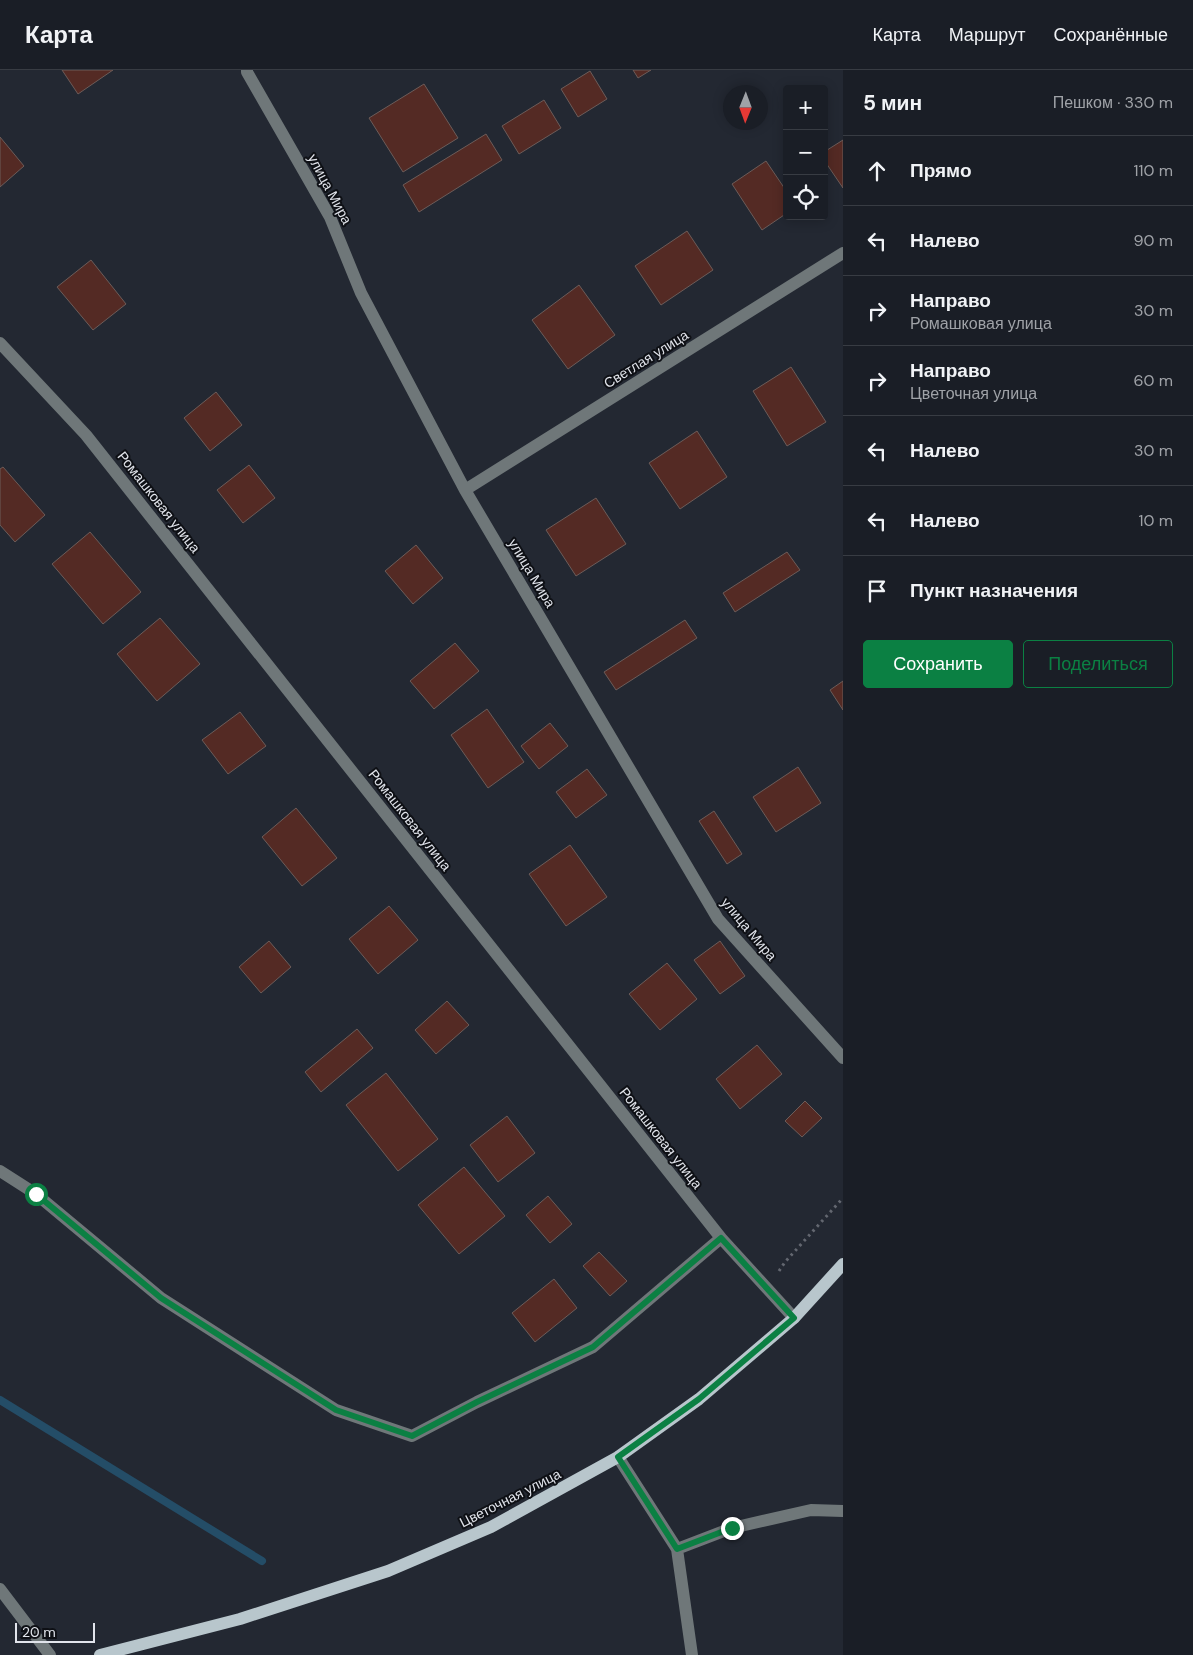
<!DOCTYPE html>
<html lang="ru">
<meta charset="utf-8">
<style>
:root{--surface:#1a1e26;--page:#272b32;--text:#f1f3f6;--muted:#9fa2a7;--line:#383c43;--accent:#0b8043}
body{margin:0;font-family:"DM Sans",sans-serif;background:var(--page);color:var(--text)}
.controls{position:absolute;right:15px;top:15px;display:grid;overflow:hidden;border-radius:5px;box-shadow:0 2px 12px #0003}
.controls button{width:45px;height:45px;display:grid;place-items:center;padding:0;border:0;border-bottom:1px solid var(--line);background:var(--surface);color:var(--text);font:25px sans-serif}
.compass{position:absolute;left:723px;top:15px;width:45px;height:45px;border-radius:50%;background:var(--surface);box-shadow:0 2px 12px #0003;rotate:181deg}
.scale{position:absolute;left:15px;bottom:12px;width:80px;box-sizing:border-box;padding-left:5px;border:2px solid #e1e4eb;border-top:0;font-size:14px;line-height:18px;white-space:nowrap;color:#e1e4eb;-webkit-text-stroke:4px #0e1015;paint-order:stroke}
.stop{position:absolute;width:15px;height:15px;margin:-11px;border:4px solid #0b8043;border-radius:50%;background:#fff}
.stop.end{background:#0b8043;border-color:#fff;box-shadow:0 1px 5px #0008}
.list{margin:0;padding:0;list-style:none}
h2{display:flex;justify-content:space-between;align-items:center;height:65px;margin:0;padding:0 20px;font-size:21px}
h2 small{font-size:16px;font-weight:400;color:var(--muted)}
.list li{display:grid;grid-template-columns:32px 1fr auto;gap:15px;align-items:center;box-sizing:border-box;height:70px;padding:0 20px;border-top:1px solid var(--line)}
.list b{display:block;font-size:19px;white-space:nowrap}
.list p{margin:0;font-size:16px;white-space:nowrap;color:var(--muted)}
.list em{font-size:16px;font-style:normal;color:var(--muted)}
.actions{display:flex;gap:10px;padding:15px 20px}
.actions a{flex:1;padding:11px 0;border:1px solid var(--accent);border-radius:5px;text-align:center;font-size:18px;color:var(--accent)}
.actions .main{background:var(--accent);color:#fff}
.icon{flex:none;width:28px;height:28px;fill:none;stroke:currentColor;stroke-width:2;stroke-linecap:round;stroke-linejoin:round}
.map{position:relative;flex:none;width:843px;height:1585px;overflow:hidden}
header{display:flex;align-items:center;gap:30px;box-sizing:border-box;height:70px;padding:0 25px;background:var(--surface);border-bottom:1px solid var(--line)}
header strong{font-size:24px}
nav{display:flex;gap:28px;margin-inline-start:auto;font-size:18px}
main{display:flex}
aside{flex:1;background:var(--surface)}
.map>svg:first-child{display:block}
</style>
<header>
<strong>Карта</strong>
<nav><a>Карта</a><a>Маршрут</a><a>Сохранённые</a></nav>
</header>
<main>
<div class="map">
<svg width="843" height="1585" viewBox="0 0 843 1585">
<rect width="100%" height="100%" fill="#232832"/>
<g fill="none" stroke-linecap="round" stroke-linejoin="round">
<!-- stream -->
<path stroke="#244d67" stroke-width="8" d="M0,1330L262,1491"/>
</g>
<!-- building -->
<path fill="#542a24" stroke="#6c5c59" d="M62,0H113L78,24Z
M633,0H651L638,8Z
M590,1L607,29L578,47L561,19Z
M424,14L458,68L403,102L369,48Z
M544,30L561,58L519,84L502,56Z
M486,64L502,90L419,142L403,115Z
M0,67L24,96L0,117Z
M843,70V118L824,90V82Z
M766,91L787,122V143L762,160L732,114Z
M687,161L713,200L661,235L635,196Z
M91,190L126,234L93,260L57,217Z
M579,215L615,265L568,299L532,250Z
M791,297L826,352L787,376L753,321Z
M216,322L242,355L210,381L184,348Z
M697,361L727,407L680,439L649,393Z
M249,395L275,428L243,453L217,420Z
M3,397L45,445L15,472L0,455V399Z
M596,428L626,474L576,506L546,460Z
M90,462L141,522L103,554L52,494Z
M416,475L443,508L413,534L385,501Z
M787,482L800,500L735,542L723,523Z
M160,548L200,594L157,631L117,584Z
M685,550L697,568L616,620L604,602Z
M455,573L479,601L434,639L410,611Z
M843,611V640L830,620Z
M487,639L524,692L488,718L451,665Z
M240,642L266,676L228,704L202,670Z
M550,653L568,676L539,699L521,676Z
M798,697L821,733L776,762L753,727Z
M587,699L607,725L576,748L556,722Z
M296,738L337,788L302,816L262,767Z
M714,741L742,784L727,794L699,751Z
M570,775L607,827L566,856L529,804Z
M389,836L418,870L378,904L349,869Z
M269,871L291,897L261,923L239,897Z
M720,871L745,906L720,924L694,890Z
M667,893L697,929L660,960L629,924Z
M447,931L469,955L436,984L415,960Z
M357,959L373,978L321,1022L305,1002Z
M757,975L782,1004L740,1039L716,1009Z
M386,1003L438,1069L398,1101L346,1035Z
M805,1031L822,1048L802,1067L785,1051Z
M507,1046L535,1083L498,1112L470,1075Z
M464,1097L505,1146L459,1184L418,1135Z
M548,1126L572,1154L550,1173L526,1145Z
M599,1182L627,1211L610,1226L583,1196Z
M554,1209L577,1238L535,1272L512,1243Z"/>
<g fill="none" stroke-linecap="round" stroke-linejoin="round">
<!-- path -->
<path stroke="#636770" stroke-width="3" stroke-dasharray="2.5 4" stroke-linecap="butt" d="M779,1201L785,1192L843,1128"/>
<!-- minor -->
<path stroke="#6f7779" stroke-width="12" d="M247,0V2L330,147L361,223L465,420L718,849L843,988
M0,273L86,365L721,1168L794,1248
M465,420L843,183
M0,1101L36,1124L161,1228L336,1340L412,1366L477,1332L593,1277L721,1168
M618,1387L677,1479L692,1585
M677,1479L732,1458L811,1440L843,1441
M0,1519L50,1585"/>
<!-- major -->
<path stroke="#b8c6cc" stroke-width="12" d="M100,1585L240,1549L388,1501L491,1457L618,1387L699,1329L794,1248L843,1194"/>
</g>
<g fill="none" stroke-linecap="round" stroke-linejoin="round">
<!-- route -->
<path stroke="#0b8043" stroke-width="6" d="M36,1124L161,1228L336,1340L412,1366L477,1332L593,1277L721,1168L794,1248L699,1329L618,1387L677,1479L732,1458"/>
</g>
<g text-anchor="middle" stroke-width="4" stroke-linejoin="round" paint-order="stroke">
<!-- street labels -->
<g font-size="14" fill="#e1e4eb" stroke="#0e1015">
<text transform="translate(330 119) rotate(62)" y="5">улица Мира</text>
<text transform="translate(646 289) rotate(-32)" y="5">Светлая улица</text>
<text transform="translate(159 432) rotate(52)" y="5">Ромашковая улица</text>
<text transform="translate(532 503) rotate(59)" y="5">улица Мира</text>
<text transform="translate(410 750) rotate(52)" y="5">Ромашковая улица</text>
<text transform="translate(749 859) rotate(50)" y="5">улица Мира</text>
<text transform="translate(661 1068) rotate(52)" y="5">Ромашковая улица</text>
<text transform="translate(510 1428) rotate(-27)" y="5">Цветочная улица</text>
</g>
</g>
</svg>
<div class="controls">
<button>+</button>
<button>−</button>
<button><svg class="icon" aria-label="locate" viewBox="0 0 24 24"><circle cx="12" cy="12" r="6"/><path d="M12 2v4M12 18v4M2 12h4M18 12h4"/></svg></button>
</div>
<svg class="compass" viewBox="-18 -18 36 36"><path d="M0-13l5 13h-10z" fill="#e53935"/><path d="M0 13l5-13h-10z" fill="#9fa2a7"/></svg>
<div class="scale">20 m</div>
<div class="stop" style="left:36px;top:1124px"></div>
<div class="stop end" style="left:732px;top:1458px"></div>
</div>
<aside>
<h2>5 мин<small>Пешком · 330 m</small></h2>
<ul class="list">
<li><svg class="icon" aria-label="ahead" viewBox="0 0 24 24"><path d="M12 20V5M6 11l6-6 6 6"/></svg><div><b>Прямо</b></div><em>110 m</em></li>
<li><svg class="icon" aria-label="left" viewBox="0 0 24 24"><path d="M17 20v-9H6M10 6l-5 5 5 5"/></svg><div><b>Налево</b></div><em>90 m</em></li>
<li><svg class="icon" aria-label="right" viewBox="0 0 24 24"><path d="M7 20v-9h11M14 6l5 5-5 5"/></svg><div><b>Направо</b><p>Ромашковая улица</p></div><em>30 m</em></li>
<li><svg class="icon" aria-label="right" viewBox="0 0 24 24"><path d="M7 20v-9h11M14 6l5 5-5 5"/></svg><div><b>Направо</b><p>Цветочная улица</p></div><em>60 m</em></li>
<li><svg class="icon" aria-label="left" viewBox="0 0 24 24"><path d="M17 20v-9H6M10 6l-5 5 5 5"/></svg><div><b>Налево</b></div><em>30 m</em></li>
<li><svg class="icon" aria-label="left" viewBox="0 0 24 24"><path d="M17 20v-9H6M10 6l-5 5 5 5"/></svg><div><b>Налево</b></div><em>10 m</em></li>
<li><svg class="icon" aria-label="arrive" viewBox="0 0 24 24"><path d="M6 21V4h12l-3 4 3 4H6"/></svg><div><b>Пункт назначения</b></div></li>
</ul>
<div class="actions"><a class="main">Сохранить</a><a>Поделиться</a></div>
</aside>
</main>
